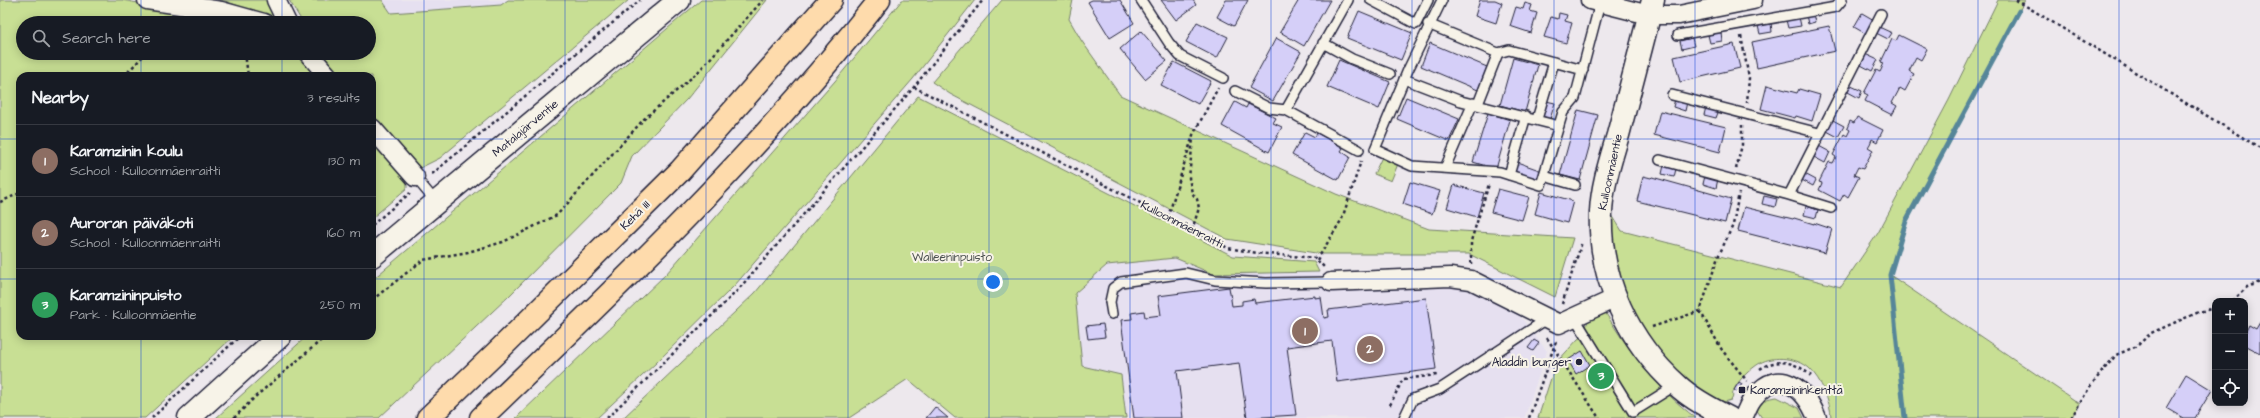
<!DOCTYPE html>
<meta charset="utf-8">
<style>
:root{--surface:#171b24;--page:#242831;--text:#f1f3f6;--muted:#9ea1a6;--line:#363941;--accent:#d93025}
body{margin:0;font-family:"Architects Daughter",sans-serif;background:var(--page);color:var(--text)}
.controls{position:absolute;right:12px;bottom:12px;display:grid;overflow:hidden;border-radius:8px;box-shadow:0 2px 10px #0003}
.controls button{width:36px;height:36px;display:grid;place-items:center;padding:0;border:0;border-bottom:1px solid var(--line);background:var(--surface);color:var(--text);font:20px sans-serif}
.you{position:absolute;left:993px;top:282px;width:14px;height:14px;margin:-10px;border:3px solid #fff;border-radius:50%;background:#1a73e8;box-shadow:0 0 0 6px #1a73e833}
.badge{display:grid;place-items:center;width:26px;height:26px;border-radius:50%;background:var(--accent);color:#fff;font-size:13px;font-weight:700}
.pin{position:absolute;translate:-50% -50%;border:2px solid #fff;box-shadow:0 1px 4px #0006}
.list{margin:0;padding:0;list-style:none}
h2{display:flex;justify-content:space-between;align-items:center;height:52px;margin:0;padding:0 16px;font-size:17px}
h2 small{font-size:13px;font-weight:400;color:var(--muted)}
.list li{display:grid;grid-template-columns:26px 1fr auto;gap:12px;align-items:center;box-sizing:border-box;height:72px;padding:0 16px;border-top:1px solid var(--line)}
.list b{display:block;font-size:15px;white-space:nowrap}
.list p{margin:0;font-size:13px;white-space:nowrap;color:var(--muted)}
.list em{font-size:13px;font-style:normal;color:var(--muted)}
.icon{flex:none;width:22px;height:22px;fill:none;stroke:currentColor;stroke-width:2;stroke-linecap:round;stroke-linejoin:round}
.map{position:relative;flex:none;width:2260px;height:418px;overflow:hidden}
.search{position:absolute;background:var(--surface);box-shadow:0 2px 10px #0003;left:16px;top:16px;width:360px;height:44px;display:flex;align-items:center;gap:10px;box-sizing:border-box;padding:0 14px;border-radius:22px;color:var(--muted);font-size:15px}
.panel{position:absolute;background:var(--surface);box-shadow:0 2px 10px #0003;left:16px;top:72px;width:360px;height:268px;border-radius:12px}
.map>svg:first-child{display:block}
</style>
<div class="map">
<svg width="2260" height="418" viewBox="0 0 2260 418">
<rect width="100%" height="100%" fill="#ede8ed"/>
<filter id="ink" filterUnits="userSpaceOnUse"><feTurbulence type="fractalNoise" baseFrequency=".025" numOctaves="2"/><feDisplacementMap in="SourceGraphic" scale="8" xChannelSelector="R" yChannelSelector="G"/><feConvolveMatrix kernelMatrix="1 2 1 2 8 2 1 2 1" color-interpolation-filters="sRGB"/></filter>
<g filter="url(#ink)">
<!-- built -->
<path fill="#e6e0f0" d="M382,0H508L501,5L391,13Z
M1175,258L1213,274L1319,272L1325,289L1454,284L1516,311L1547,351L1525,416L1524,418H1126L1121,375L1082,366L1075,293L1107,265Z"/>
<!-- green -->
<path fill="#c8df94" stroke="#758068" d="M0,0H122L244,23H23V53H298L318,76H20V336H234L145,418H0Z
M217,0H268L275,19L225,1Z
M289,0H382L391,13L501,5L508,0H629L440,158L418,169L372,114V76H340L320,53H369V23H303Z
M701,0H767L687,99L632,156L621,183L508,297L379,418H216L307,336H372V280Z
M902,0H975L913,79L735,285L656,363L597,418H516L666,274L835,81Z
M1002,0H1073L1069,19L1081,40L1120,95L1336,194L1429,229L1573,238L1555,297L1469,254H1322L1227,239L950,94L932,82Z
M1998,0H2025L1906,221L1890,275L2080,404L2071,418H1831C1831,402 1821,379 1809,368C1798,358 1774,355 1760,363C1750,369 1737,381 1733,392C1732,395 1734,397 1731,400L1721,403L1712,401L1677,374L1634,319L1612,257V215L1622,231L1841,287L1878,233L1949,100Z
M918,96L1233,256L1314,262L1319,272L1213,274L1175,258L1107,265L1075,293L1082,366L1121,375L1126,418H955L908,379L849,418H623L755,293Z
M372,140L407,181V188L372,218Z
M1382,157L1398,164L1391,181L1374,174Z
M1605,312C1630,353 1657,389 1696,418H1538L1556,363L1578,339L1588,333L1586,327L1589,317Z
M1777,397L1799,408L1804,418H1762L1756,409C1761,400 1768,398 1777,397Z"/>
<g fill="none" stroke-linecap="round" stroke-linejoin="round">
<!-- stream -->
<path stroke="#578699" stroke-width="5" d="M1905,418L1890,275L1906,221L2019,11"/>
</g>
<!-- building -->
<path fill="#d5cff8" stroke="#22223b" d="M1092,0H1120L1134,23L1110,38L1088,2Z
M1161,0H1193L1196,5L1176,20Z
M1226,0H1248L1234,26L1217,17Z
M1299,0H1330L1304,46L1280,32Z
M1480,0H1495L1502,3L1496,23L1475,16Z
M1525,3L1532,5L1530,11L1537,13L1531,33L1510,26L1516,7L1523,9Z
M1359,11L1412,33L1401,60L1347,38Z
M1559,13L1567,15L1565,21L1572,23L1566,43L1544,37L1551,17L1558,19Z
M1862,13L1874,20L1866,34L1854,27Z
M1813,14L1815,22L1808,24L1806,15Z
M1799,17L1801,26L1788,28L1786,20Z
M1197,22L1228,37L1217,58L1186,42Z
M1771,23L1772,32L1760,34L1758,26Z
M1829,26L1835,51L1757,68L1752,42Z
M1879,27L1892,33L1888,39L1876,33Z
M1141,31L1167,61L1145,79L1120,49Z
M1721,32L1722,41L1710,43L1708,35Z
M1899,35L1927,49L1921,60L1916,57L1909,71L1914,74L1905,91L1900,88L1892,103L1897,106L1892,115L1865,101L1868,95L1864,93L1876,70L1880,72L1881,70L1884,63L1881,62L1892,39L1896,41Z
M1276,38L1301,52L1273,101L1249,88Z
M1692,38L1694,46L1682,49L1680,41Z
M1430,43L1487,67L1478,90L1421,66Z
M1734,44L1740,68L1680,82L1674,57Z
M1865,54L1878,60L1872,71L1859,64Z
M1513,58L1538,65L1525,112L1500,105Z
M1339,60L1390,82L1379,109L1327,87Z
M1174,62L1211,81L1198,104L1161,85Z
M1767,85L1797,93L1799,89L1820,95L1812,121L1796,116L1795,118L1761,109Z
M1849,85L1862,91L1859,98L1846,91Z
M1406,97L1459,119L1449,141L1397,119Z
M1675,99L1687,102L1685,111L1673,107Z
M1546,101L1555,103L1550,119L1542,116Z
M1235,102L1246,108L1248,104L1276,118L1273,123L1282,127L1269,152L1222,126Z
M1706,107L1719,110L1716,118L1704,115Z
M1578,110L1598,115L1580,180L1560,175Z
M1660,111L1726,127L1720,152L1654,135Z
M1488,113L1510,120L1496,169L1473,162Z
M1857,117L1883,130L1877,142L1872,139L1870,144L1868,147L1873,150L1863,169L1858,167L1854,175L1859,177L1848,197L1844,194L1840,201L1819,190L1822,183L1819,182L1829,162L1833,163L1836,157L1833,155L1844,134L1847,136L1850,130L1847,128L1850,121L1854,123Z
M1831,119L1844,126L1838,137L1825,130Z
M1305,132L1315,137L1317,133L1337,144L1343,148L1341,151L1350,157L1338,180L1292,155Z
M1817,145L1830,152L1825,163L1812,156Z
M1517,162L1542,171L1539,180L1514,172Z
M1664,165L1676,169L1674,177L1662,174Z
M1803,173L1816,180L1813,186L1800,179Z
M1643,176L1651,178L1652,177L1731,199L1725,223L1637,201Z
M1705,176L1718,179L1716,188L1703,184Z
M1410,182L1440,191L1432,214L1403,204Z
M1454,185L1484,193L1477,217L1447,208Z
M1498,189L1529,197L1522,220L1491,212Z
M1541,192L1573,201L1567,223L1535,214Z
M1764,196L1777,199L1775,207L1762,204Z
M1806,206L1818,210L1816,218L1804,215Z
M1744,207L1793,219L1794,218L1814,224V223L1832,229L1825,253L1738,231Z
M1229,287L1232,306L1242,305V301L1254,299L1255,303L1315,296V298L1321,297L1324,318L1329,317L1328,310L1426,298L1436,369L1337,382L1332,341L1287,347L1296,415L1247,418L1239,363L1177,371L1183,418H1134L1121,320L1132,319L1131,313L1144,311L1145,317L1161,315L1158,296Z
M2260,322V353L2245,345V333L2249,325L2256,329Z
M1103,324L1105,337L1088,339L1086,326Z
M1534,340L1539,343L1533,351L1528,348Z
M1582,351L1590,365L1576,374L1568,360Z
M2186,374L2212,390L2195,418H2183L2166,408Z
M1739,382L1742,384L1737,392L1734,390Z
M935,407L948,418H926Z"/>
<g fill="none" stroke-linecap="round" stroke-linejoin="round">
<!-- service casing -->
<g stroke="#22223b" stroke-width="12">
<path id="service" d="M1141,0L1169,43L1180,56L1223,78
M1348,0L1286,110L1359,150
M1371,0L1416,24L1428,0
M1442,0L1408,70L1375,149L1412,166L1500,172L1541,185L1563,112L1575,98L1600,3
M1428,24L1498,53L1509,50L1583,70
M1678,35L1836,7L1842,0
M1323,43L1352,59L1390,74
M1404,79L1461,101L1559,126
M1235,91L1269,108L1286,110
M1672,95L1819,133
M1478,104L1498,53
M1537,119L1554,62
M1660,160L1789,195L1881,14
M1445,168L1473,103
M1509,175L1526,116
M1544,176L1575,185
M415,177L436,202
M1789,195L1831,208
M1112,314L1110,302L1113,288L1121,282L1186,273L1215,280L1266,283L1331,282
M1575,318L1633,412L1676,385
M1404,418L1413,399L1440,389L1547,319"/>
</g>
<!-- minor casing -->
<g stroke="#22223b" stroke-width="21">
<path id="minor" d="M147,0L221,11L264,23
M276,0L287,23
M1590,0L1649,15H1679L1753,0
M308,53L328,76
M372,128L415,177
M1331,282L1450,277L1471,280L1559,324L1616,298
M1743,418C1747,410 1749,402 1755,396C1780,365 1806,390 1817,418"/>
</g>
<!-- tertiary casing -->
<g stroke="#22223b" stroke-width="25">
<path id="tertiary" d="M1653,0C1642,45 1630,90 1618,135C1611,159 1602,186 1601,212C1598,278 1629,343 1678,386C1692,399 1711,409 1729,418"/>
</g>
<!-- secondary casing -->
<g stroke="#22223b" stroke-width="25">
<path id="secondary" d="M372,256L679,0
M189,418L280,336"/>
</g>
<!-- trunk casing -->
<g stroke="#22223b" stroke-width="25">
<path id="trunk" d="M428,418L501,348L680,171L831,0
M481,418C620,285 760,151 879,0"/>
</g>
<!-- path -->
<path stroke="#22223b" stroke-width="2.5" stroke-dasharray="3 3" stroke-linecap="butt" d="M2016,0L2260,148
M1741,36L1749,78L1747,103
M245,53L248,76
M124,76L146,53
M914,87L1228,248L1257,253L1315,258L1324,267
M1736,169L1742,145V125
M432,174L640,0
M0,202L20,193
M1168,217L1193,135L1218,88
M372,225L410,193
M1192,230L1199,208L1197,199L1192,193L1189,178L1193,138
M1317,260L1342,219L1361,161
M1471,264V241L1489,184
M372,300L423,260L468,252L503,242L557,215L644,119L698,72L763,0
M2233,301L2247,287L2260,282
M1562,304L1582,242
M1700,311L1722,350L1747,381
M1652,327L1700,311L1718,257L1733,225L1739,193
M1547,338L1599,418
M1760,369C1777,357 1797,362 1811,376
M1390,405L1403,379L1437,375
M152,418L240,336
M234,418L255,397L326,336
M607,418L737,291L914,87L983,0
M1529,418L1556,341
M2071,418L2091,385L2116,355L2137,346L2151,333L2199,312L2215,308"/>
<!-- service -->
<use href="#service" stroke="#f7f3e8" stroke-width="9"/>
<!-- minor -->
<use href="#minor" stroke="#f7f3e8" stroke-width="18"/>
<!-- tertiary -->
<use href="#tertiary" stroke="#f7f3e8" stroke-width="22"/>
<!-- secondary -->
<use href="#secondary" stroke="#f7f3e8" stroke-width="22"/>
<!-- trunk -->
<use href="#trunk" stroke="#fedbac" stroke-width="22"/>
</g>
</g>
<!-- grid -->
<path fill="none" stroke="#1d4ed8" stroke-width="1" stroke-opacity="0.55" d="M141,0V23M282,0V23M424,0V418M565,0V418M706,0V418M848,0V418M989,0V418M1130,0V418M1271,0V418M1412,0V418M1554,0V418M1695,0V418M1836,0V418M1978,0V418M2119,0V418M141,53V76M282,53V76M0,139H20M372,139H2260M0,279H20M372,279H2260M141,336V418M282,336V418"/>
<!-- markers -->
<g fill="#22223b" stroke="#f7f3e8" stroke-width="1.5">
<circle cx="1579" cy="362" r="4"/>
<rect x="1738" y="386" width="8" height="8" rx="2"/>
</g>
<g text-anchor="middle" stroke-width="4" stroke-linejoin="round" paint-order="stroke">
<!-- street labels -->
<g font-size="12" fill="#22223b" stroke="#f7f3e8">
<text transform="translate(525 128) rotate(-40)" y="4">Matalajärventie</text>
<text transform="translate(1610 172) rotate(-78)" y="4">Kulloonmäentie</text>
<text transform="translate(635 215) rotate(-45)" y="4">Kehä III</text>
<text transform="translate(1182 224) rotate(27)" y="4">Kulloonmäenraitti</text>
</g>
<!-- park labels -->
<g font-size="12" fill="#4c5151" stroke="#f7f3e8">
<text x="952" y="261">Walleeninpuisto</text>
</g>
<!-- poi labels -->
<g font-size="12" fill="#22223b" stroke="#f7f3e8" text-anchor="end">
<text x="1571" y="366">Aladdin burger</text>
<text x="1750" y="394" text-anchor="start">Karamzininkenttä</text>
</g>
</g>
</svg>
<div class="controls">
<button>+</button>
<button>−</button>
<button><svg class="icon" aria-label="locate" viewBox="0 0 24 24"><circle cx="12" cy="12" r="6"/><path d="M12 2v4M12 18v4M2 12h4M18 12h4"/></svg></button>
</div>
<div class="you"></div>
<div class="pin badge" style="left:1305px;top:331px;background:#8d6e63">1</div>
<div class="pin badge" style="left:1370px;top:349px;background:#8d6e63">2</div>
<div class="pin badge" style="left:1601px;top:376px;background:#2e9e5b">3</div>
<div class="search"><svg class="icon" aria-label="search" viewBox="0 0 24 24"><circle cx="10" cy="10" r="6"/><path d="M15 15l6 6"/></svg>Search here</div>
<section class="panel">
<h2>Nearby<small>3 results</small></h2>
<ul class="list">
<li><span class="badge" style="background:#8d6e63">1</span><div><b>Karamzinin koulu</b><p>School · Kulloonmäenraitti</p></div><em>130 m</em></li>
<li><span class="badge" style="background:#8d6e63">2</span><div><b>Auroran päiväkoti</b><p>School · Kulloonmäenraitti</p></div><em>160 m</em></li>
<li><span class="badge" style="background:#2e9e5b">3</span><div><b>Karamzininpuisto</b><p>Park · Kulloonmäentie</p></div><em>250 m</em></li>
</ul>
</section>
</div>
